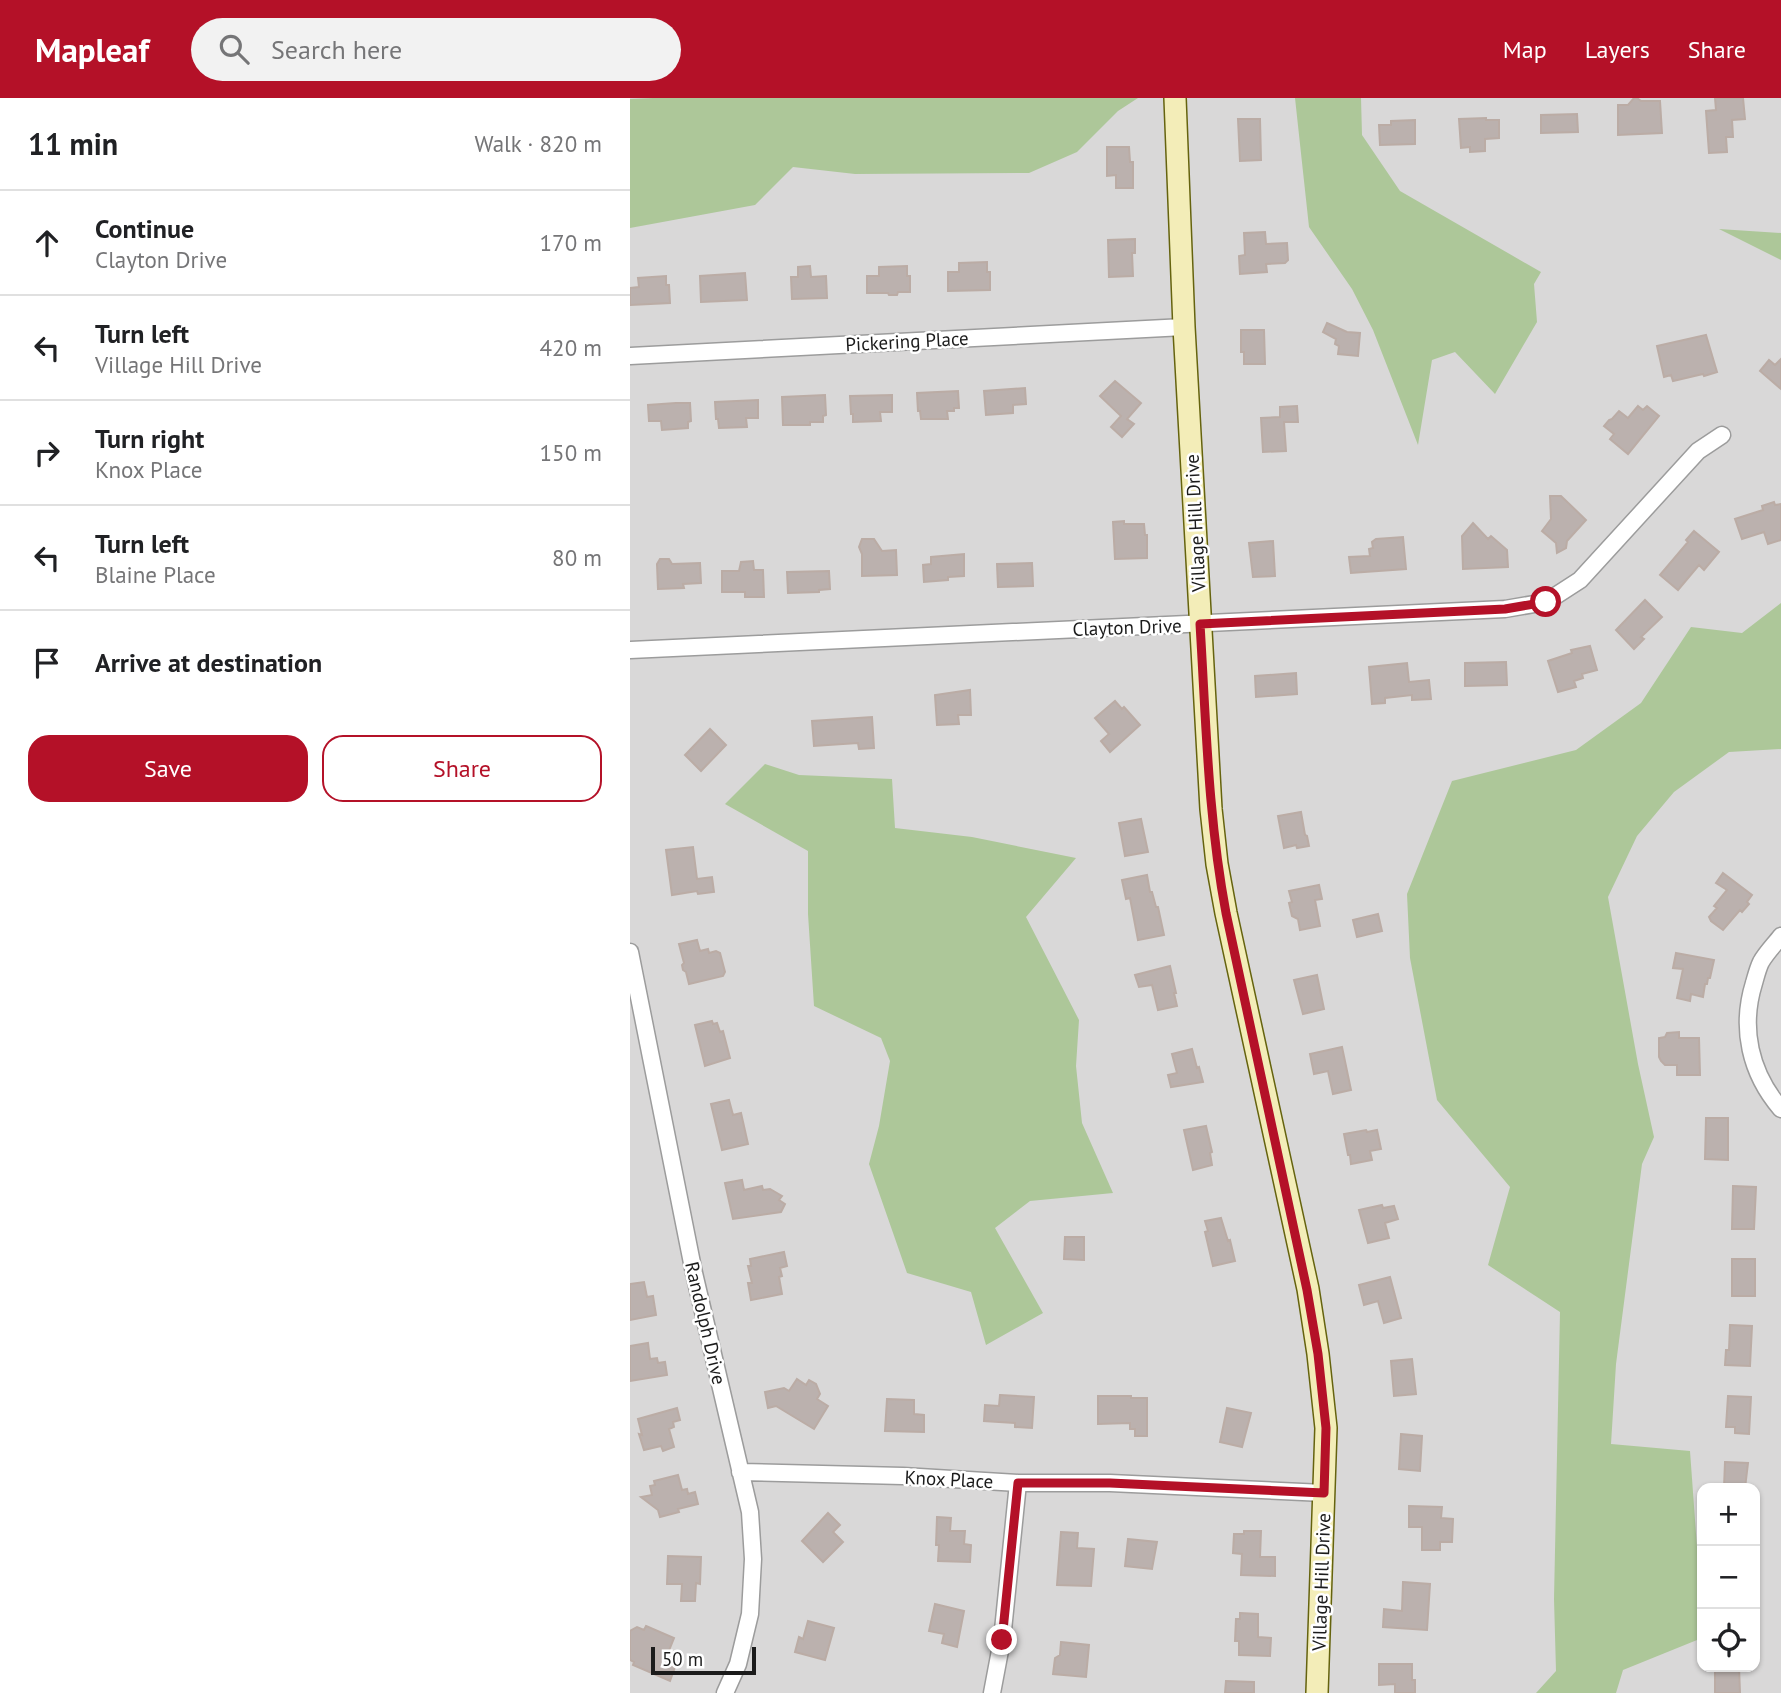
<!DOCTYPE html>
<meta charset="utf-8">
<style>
:root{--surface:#fff;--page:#f2f2f2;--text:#202124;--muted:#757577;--line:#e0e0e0;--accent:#b41128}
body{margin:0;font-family:"PT Sans",sans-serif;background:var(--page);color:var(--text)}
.controls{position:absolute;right:21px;bottom:21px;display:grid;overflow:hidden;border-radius:14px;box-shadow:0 2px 5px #0004}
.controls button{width:63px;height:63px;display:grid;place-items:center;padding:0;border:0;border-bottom:2px solid var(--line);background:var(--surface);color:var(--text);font:35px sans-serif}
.scale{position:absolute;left:21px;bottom:18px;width:105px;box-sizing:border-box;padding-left:7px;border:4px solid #1b1b1b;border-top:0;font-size:19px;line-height:24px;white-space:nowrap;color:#1b1b1b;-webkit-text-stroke:5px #fff;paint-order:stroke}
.stop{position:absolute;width:21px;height:21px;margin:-16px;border:5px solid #b41128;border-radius:50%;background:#fff}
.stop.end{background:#b41128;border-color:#fff;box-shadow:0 2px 7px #0008}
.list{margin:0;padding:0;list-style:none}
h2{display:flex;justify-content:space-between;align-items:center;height:91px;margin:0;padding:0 28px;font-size:30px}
h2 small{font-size:23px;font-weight:400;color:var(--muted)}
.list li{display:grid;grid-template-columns:46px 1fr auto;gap:21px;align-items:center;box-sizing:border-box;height:105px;padding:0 28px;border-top:2px solid var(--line)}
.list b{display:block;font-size:26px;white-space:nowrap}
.list p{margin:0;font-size:23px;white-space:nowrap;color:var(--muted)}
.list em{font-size:23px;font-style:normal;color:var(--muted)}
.actions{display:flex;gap:14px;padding:21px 28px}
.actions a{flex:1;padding:16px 0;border:2px solid var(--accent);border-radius:21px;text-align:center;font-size:24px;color:var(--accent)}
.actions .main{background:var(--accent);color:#fff}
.icon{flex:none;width:38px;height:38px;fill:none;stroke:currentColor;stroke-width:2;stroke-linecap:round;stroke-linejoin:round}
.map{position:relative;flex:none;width:1151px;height:1595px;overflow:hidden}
header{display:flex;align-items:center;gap:42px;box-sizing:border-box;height:98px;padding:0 35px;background:var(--accent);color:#fff}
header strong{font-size:33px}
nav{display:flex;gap:38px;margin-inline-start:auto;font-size:24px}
.search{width:490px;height:63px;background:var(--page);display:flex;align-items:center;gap:18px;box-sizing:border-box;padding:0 24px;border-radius:38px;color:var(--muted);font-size:26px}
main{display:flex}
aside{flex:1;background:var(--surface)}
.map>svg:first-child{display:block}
</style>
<header>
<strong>Mapleaf</strong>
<div class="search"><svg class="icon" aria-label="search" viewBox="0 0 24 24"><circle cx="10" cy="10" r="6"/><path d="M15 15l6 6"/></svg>Search here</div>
<nav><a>Map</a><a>Layers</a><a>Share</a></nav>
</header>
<main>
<aside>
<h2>11 min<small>Walk · 820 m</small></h2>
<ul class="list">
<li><svg class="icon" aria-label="ahead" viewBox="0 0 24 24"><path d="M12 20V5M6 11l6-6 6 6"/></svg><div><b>Continue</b><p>Clayton Drive</p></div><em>170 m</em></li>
<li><svg class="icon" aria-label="left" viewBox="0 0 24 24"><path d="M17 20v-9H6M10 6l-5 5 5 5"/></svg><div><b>Turn left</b><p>Village Hill Drive</p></div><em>420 m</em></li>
<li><svg class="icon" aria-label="right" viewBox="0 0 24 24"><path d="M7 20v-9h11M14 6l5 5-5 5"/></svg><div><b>Turn right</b><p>Knox Place</p></div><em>150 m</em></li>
<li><svg class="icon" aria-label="left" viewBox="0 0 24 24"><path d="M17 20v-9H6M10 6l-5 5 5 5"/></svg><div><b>Turn left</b><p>Blaine Place</p></div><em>80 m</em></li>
<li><svg class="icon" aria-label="arrive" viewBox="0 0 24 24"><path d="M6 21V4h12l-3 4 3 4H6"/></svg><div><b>Arrive at destination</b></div></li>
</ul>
<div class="actions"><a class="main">Save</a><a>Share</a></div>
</aside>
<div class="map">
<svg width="1151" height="1595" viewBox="0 0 1151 1595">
<rect width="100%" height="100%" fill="#ebe6e1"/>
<!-- residential -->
<path fill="#d9d8d8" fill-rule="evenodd" d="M0,0H1151V1595H0ZM1072,1390H1125V1569H1072Z"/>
<!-- forest -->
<path fill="#adc799" d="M23,0H508L488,13L447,54L399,75L225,76L163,69L125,107L0,130V1Z
M665,0H731L732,37L770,93L911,174L904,186L907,224L865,296L825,254L802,262L788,347L743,232L722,191L679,129Z
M1089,131L1151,135V162Z
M1151,505V651L1099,654L1044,694L1007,738L978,799L1008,966L1024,1039L1012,1066L986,1266L981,1346L1060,1353L1072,1518V1540L993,1572L986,1595H906L926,1573L924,1501L930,1214L858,1167L880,1089L807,1002L780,860L777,796L822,683L946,652L1011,605L1061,529L1112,535Z
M135,666L169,677L262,681L265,730L342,739L446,760L396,819L449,922L446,968L452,1025L483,1095L400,1103L365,1130L413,1215L356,1247L341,1194L277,1175L239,1066L249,1028L260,963L251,940L184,908L178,816V753L95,706Z"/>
<!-- building -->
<path fill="#bbb1ae" stroke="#bbaca5" stroke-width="2" d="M1004,0H1007L1011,3H1030L1032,35L988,37V7H998Z
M1085,0H1113L1115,21L1102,22L1103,39H1096L1097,54L1079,55L1076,13L1086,12Z
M947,16L948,34L911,35V17Z
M856,20V22H869V40L855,41V53L840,54V49L831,50L829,21Z
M608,21H630L631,62L610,63Z
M785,22V46L750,47L749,27H761V23Z
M477,49H499L500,64H503V90H486V77L477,78Z
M635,134L636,146L657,145L658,162L655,165L636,166L637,174L610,176L609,158L615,157L614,135Z
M505,141V155H502L503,178L479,179L478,142Z
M357,164V174H360V192L318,193V174H329V165Z
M180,168L181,179L196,178L197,200L162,201L161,179H168V169Z
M277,168V178H280V194H268L267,197H259L258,195H237V178H249V169Z
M115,175L117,202L71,204L70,178Z
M36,178V187H39L40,205L0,207V190L9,189L8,180Z
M697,225L717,234L730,235L728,258L708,256L709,248L705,246L706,241L693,234Z
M611,232H634L635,266H614V254H611Z
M1076,237L1087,274L1074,278L1073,276L1043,283L1041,277L1034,279L1027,248Z
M1151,261V291L1130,273L1139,262L1145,267Z
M485,283L511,305L497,321L504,326L492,339L481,329L491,318L470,298Z
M395,290L396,306L383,307V315L356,317L354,293Z
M328,293L329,310H324V313H317L318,321H291L290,313H288L287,295Z
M195,297L196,317L193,318V324H180V327H153L152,299Z
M262,297V314H250L251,323L223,324V316H221L220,298Z
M128,302V320H116L117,329L89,330L88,321H86L85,304Z
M46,305H60L61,323L58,324V330L32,332L31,323H19L18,307Z
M667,308L668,324H654L656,353L633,354L631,320L650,319V309Z
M1008,308L1013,312L1017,308L1029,318L998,356L980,341L984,336L974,328L979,322L982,321L989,313L998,320Z
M920,398H931L956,422L937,443L936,450L927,455L926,445L912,433L921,421Z
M1144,404L1145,407L1151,406V442L1138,446L1134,434L1112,441L1105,421L1133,412L1132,408Z
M494,423V426H514L515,437H517V460L485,461L483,424Z
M843,425L858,441L861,438L877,452L878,469L833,471L832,438Z
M1064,433L1089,454L1074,472L1069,467L1048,492L1030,477L1058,444L1056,442Z
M773,439L776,471L721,475L719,459L740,458L739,451L743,450L742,444L746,441Z
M232,441H244L252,453L266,452L267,477L232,478V456L229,449Z
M643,443L645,478L623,479L619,445Z
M334,456V478L318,479V482L294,484L293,467L301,466V459Z
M30,461H39L42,466L70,465L71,485L53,486L54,490L28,491L27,466Z
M123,463L124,472H133L134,499H115V494H92V473H109L111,464Z
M402,465L403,488L368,489L367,466Z
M199,473L200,491L189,492V494L158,495L157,474Z
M1015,502L1032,519L1011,539L1014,541L1004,551L986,532Z
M960,548L967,572L952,576L953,580L944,583L946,589L928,594L918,563L942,555L941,552Z
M876,564L877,587L835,588V565Z
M777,565L779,584L799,582L801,601L782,602V597L755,600V605L742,606L739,569Z
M666,575L667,596L626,599L625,578Z
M340,592L341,617H328L329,626L307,627L305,597Z
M485,603L492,611L494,609L510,627L480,654L471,643L479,636L465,620Z
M242,619L244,650L229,651L228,645L184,648L182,623Z
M80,631L96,647L71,673L55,657Z
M671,714L675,737L677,738L679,748L667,750L666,747L654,750L648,718Z
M511,721L518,754L495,758L489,725Z
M63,749L67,781L82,779L84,794L68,796L67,793L42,797L36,752Z
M1093,775L1122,797L1117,804L1119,806L1112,814L1110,812L1093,832L1081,823L1079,819L1087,810L1084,808L1097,792L1086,785Z
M517,777L520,794H522L526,809H528L534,837L508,842L500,800L496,801L492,782Z
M689,787L692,801L685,802L690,828L670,832L668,821L662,818L659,805L662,804L659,793Z
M748,816L752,833L727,839L723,822Z
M67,842L70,853L78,851L79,855L86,853L90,855L95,874L93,878L59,886L56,874L53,872L52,867L54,865L49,846Z
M1046,855L1084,862L1080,880H1078L1077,886H1075L1073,899L1061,896L1060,903L1047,900L1053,871L1043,870Z
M540,868L546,895H544L547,908L528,912L522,887L509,889L505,877Z
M687,877L694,911L673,916L664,882Z
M82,923L83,926L87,925L90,934L93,933L100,960L75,968L65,927Z
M1049,934V940H1069L1070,977H1047V967H1035L1031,963L1029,959V940L1035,939L1037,935Z
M712,949L721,992L703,996L698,973L684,976L680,956Z
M562,951L567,970L569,969L573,984L541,989L538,977L547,975L542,956Z
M99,1002L103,1017L111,1015L118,1046L92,1052L81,1006Z
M1076,1020H1098V1062L1075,1061Z
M576,1028L582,1054L580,1055L582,1067L563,1072L554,1032Z
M736,1032L737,1034L747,1032L751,1051L740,1053L742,1062L721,1066L720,1057H718L714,1036Z
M112,1082L114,1092L132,1088L133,1092L140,1091L152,1098L149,1102L155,1106L151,1114L103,1121L95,1085Z
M1103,1088L1126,1089L1124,1131H1102Z
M752,1107L753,1110L764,1108L768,1121L755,1125L759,1140L738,1145L729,1112Z
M591,1120L598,1143L600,1142L605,1163L583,1168L575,1134L578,1133L575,1123Z
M435,1139H454V1162L434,1161Z
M154,1154L157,1168L150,1170L152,1178L149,1179L152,1196L121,1202L118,1185H122L118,1168H121L120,1161Z
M1102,1161H1125V1198H1102Z
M760,1179L771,1220L754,1225L748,1203L734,1207L729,1187Z
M14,1184L17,1199L23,1198L26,1217L0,1222V1186Z
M1100,1227L1122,1228L1120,1268L1095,1267L1096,1252H1099Z
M18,1245L20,1261L27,1260L28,1265L35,1264L37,1277L0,1283V1248Z
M782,1261L786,1296L764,1298L761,1263Z
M167,1281L176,1287L179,1282L186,1286L190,1296L187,1301L198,1308L184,1331L146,1308L138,1310L135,1294L154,1290L159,1293Z
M370,1297L404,1299L402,1330L385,1329V1325L354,1323L355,1307L369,1308Z
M468,1298H501V1300H517V1338H505V1331H500V1325L468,1326Z
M1098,1298L1121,1299L1119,1336L1105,1335V1329H1096Z
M257,1301L284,1302V1316L294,1317V1334L255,1333Z
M47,1310L50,1322L43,1324L44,1329L39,1331L44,1349L33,1353L31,1348L14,1352L9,1336L12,1337L8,1321Z
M597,1310L621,1315L612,1349L590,1344Z
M771,1336L792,1338L790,1373L769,1371Z
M1095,1364L1118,1365L1115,1390H1094Z
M48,1377L52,1392L57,1391L58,1396L65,1394L68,1406L48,1411L49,1414L30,1419L28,1412L11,1399L22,1397L20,1388L25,1387L24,1383Z
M779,1408L812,1409L811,1420L823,1421L822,1444H810V1452H792V1429H779Z
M198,1415L210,1427L203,1434L213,1444L193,1464L172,1443Z
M307,1419L321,1420L320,1433H335L334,1446L341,1447L340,1464L308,1463L309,1447H306Z
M614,1433H631L630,1459H645V1478L611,1477L612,1456L603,1455L604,1436H614Z
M431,1434L448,1435L447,1450L464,1451L461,1488L427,1487Z
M498,1441L527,1444L522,1471L495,1468Z
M38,1458L71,1459L70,1486L66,1485L65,1503H51L52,1486H37Z
M773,1484L800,1486L797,1532L753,1529L754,1511L772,1513Z
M305,1506L334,1513L327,1549L312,1545L314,1536L299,1533Z
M610,1515L628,1516V1539L641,1540L640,1558L609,1557V1543H605L606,1521H610Z
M178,1523L204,1530L195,1562L165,1554L169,1539L173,1541Z
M16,1528L44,1540L36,1560L40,1562L38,1566L45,1569L40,1583L3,1567L4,1564L0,1562V1533L7,1529L14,1532Z
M431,1544L459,1547L456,1579L423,1576L425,1560L430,1557Z
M749,1566H782V1582H785V1595H765V1586L749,1587Z
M1085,1569H1109L1110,1595H1085Z
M596,1583L624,1584V1595H595Z"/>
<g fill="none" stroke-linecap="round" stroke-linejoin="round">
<!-- street casing -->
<g stroke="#9c9c9c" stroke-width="19">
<path id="street" d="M0,258L554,229
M0,552L875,511L916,504L950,482L1068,353L1092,337
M1151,838C1145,846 1136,855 1131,864C1128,870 1126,878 1124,885C1110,930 1120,975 1151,1011
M0,854L64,1175L120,1414L123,1461L120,1516L108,1566L95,1595
M110,1374L273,1378L388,1385H480L694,1395
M362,1595L372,1542L388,1385"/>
</g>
<!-- secondary casing -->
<g stroke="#65630e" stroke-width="24">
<path id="secondary" d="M545,0L554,229L581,711L587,766L596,815L678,1191L688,1256L696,1330L687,1595"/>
</g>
<!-- street -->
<use href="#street" stroke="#fff" stroke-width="16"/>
<!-- secondary -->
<use href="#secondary" stroke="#f3edb8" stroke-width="21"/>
</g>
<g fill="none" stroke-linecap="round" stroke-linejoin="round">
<!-- route -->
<path stroke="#b41128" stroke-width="9" d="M372,1542L388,1385H480L694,1395L696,1330L688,1256L677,1192L596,815C578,720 576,623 570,526L875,511L916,504"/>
</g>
<g text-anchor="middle" stroke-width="5" stroke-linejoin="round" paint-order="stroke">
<!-- street labels -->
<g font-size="19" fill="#1b1b1b" stroke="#fff">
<text transform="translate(277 243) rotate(-3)" y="7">Pickering Place</text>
<text transform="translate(565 425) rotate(-93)" y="7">Village Hill Drive</text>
<text transform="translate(497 529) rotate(-2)" y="7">Clayton Drive</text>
<text transform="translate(76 1225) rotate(77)" y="7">Randolph Drive</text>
<text transform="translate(319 1381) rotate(3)" y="7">Knox Place</text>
<text transform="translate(691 1484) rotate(-88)" y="7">Village Hill Drive</text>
</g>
</g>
</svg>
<div class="controls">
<button>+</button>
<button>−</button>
<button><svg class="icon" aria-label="locate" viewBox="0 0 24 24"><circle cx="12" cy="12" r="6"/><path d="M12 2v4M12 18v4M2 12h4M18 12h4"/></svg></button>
</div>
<div class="scale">50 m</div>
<div class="stop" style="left:916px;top:504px"></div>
<div class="stop end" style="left:372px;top:1542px"></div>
</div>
</main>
